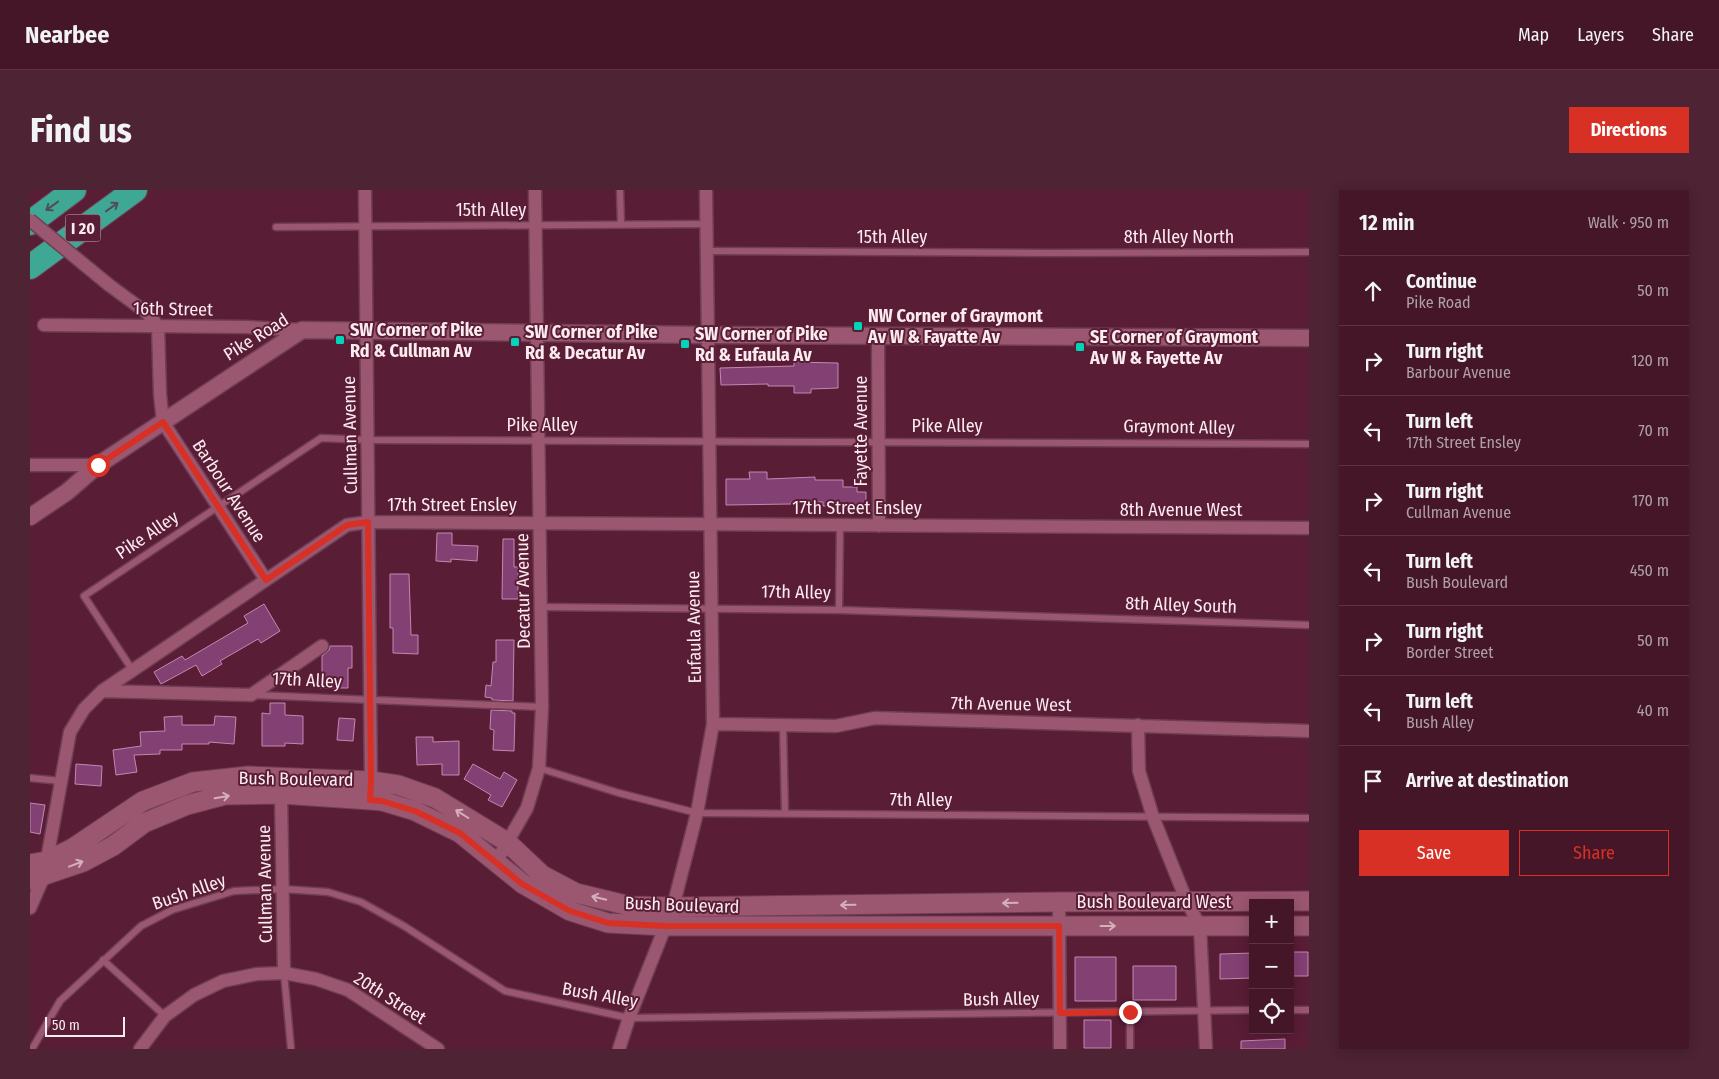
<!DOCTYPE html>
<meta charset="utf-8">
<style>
:root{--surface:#441628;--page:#4e2334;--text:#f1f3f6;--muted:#af9fa8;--line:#5c3545;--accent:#d93025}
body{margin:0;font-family:"Fira Sans Condensed",sans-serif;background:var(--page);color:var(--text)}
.controls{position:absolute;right:15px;bottom:15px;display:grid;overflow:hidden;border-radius:0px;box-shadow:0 2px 12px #0003}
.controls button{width:45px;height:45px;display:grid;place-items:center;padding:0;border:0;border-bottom:1px solid var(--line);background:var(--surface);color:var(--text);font:25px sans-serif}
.scale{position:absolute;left:15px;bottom:12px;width:80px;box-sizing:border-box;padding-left:5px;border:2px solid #fbebef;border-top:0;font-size:14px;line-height:18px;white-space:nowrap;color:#fbebef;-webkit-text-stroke:4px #5a1d36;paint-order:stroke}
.stop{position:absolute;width:15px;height:15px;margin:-11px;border:4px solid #d93025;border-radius:50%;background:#fff}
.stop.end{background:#d93025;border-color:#fff;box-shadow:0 1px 5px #0008}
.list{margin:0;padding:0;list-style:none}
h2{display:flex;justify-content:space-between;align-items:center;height:65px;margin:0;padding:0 20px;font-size:21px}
h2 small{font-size:16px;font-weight:400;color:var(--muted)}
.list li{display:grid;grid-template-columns:32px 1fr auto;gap:15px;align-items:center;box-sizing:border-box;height:70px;padding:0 20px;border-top:1px solid var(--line)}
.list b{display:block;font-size:19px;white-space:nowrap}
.list p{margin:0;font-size:16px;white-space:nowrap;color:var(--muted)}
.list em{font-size:16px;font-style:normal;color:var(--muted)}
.actions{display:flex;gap:10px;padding:15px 20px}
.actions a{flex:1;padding:11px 0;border:1px solid var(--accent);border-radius:0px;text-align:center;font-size:18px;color:var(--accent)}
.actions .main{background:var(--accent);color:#fff}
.icon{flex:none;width:28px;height:28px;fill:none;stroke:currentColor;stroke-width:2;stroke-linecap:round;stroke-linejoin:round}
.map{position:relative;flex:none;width:1279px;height:859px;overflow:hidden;border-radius:0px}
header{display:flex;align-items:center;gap:30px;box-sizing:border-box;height:70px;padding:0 25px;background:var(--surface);border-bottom:1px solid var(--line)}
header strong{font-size:24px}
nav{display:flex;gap:28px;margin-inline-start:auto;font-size:18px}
.intro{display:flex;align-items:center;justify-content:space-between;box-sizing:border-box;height:120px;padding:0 30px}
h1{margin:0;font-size:35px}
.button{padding:12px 22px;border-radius:0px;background:var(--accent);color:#fff;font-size:18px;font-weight:700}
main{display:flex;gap:30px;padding:0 30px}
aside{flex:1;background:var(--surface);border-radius:0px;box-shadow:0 2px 12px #0003}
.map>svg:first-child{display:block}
</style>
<header>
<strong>Nearbee</strong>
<nav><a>Map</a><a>Layers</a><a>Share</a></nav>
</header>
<div class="intro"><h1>Find us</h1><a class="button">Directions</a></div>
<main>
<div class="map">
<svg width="1279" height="859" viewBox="0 0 1279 859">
<rect width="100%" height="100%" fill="#5a1d36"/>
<!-- building -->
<path fill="#834073" stroke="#c487b2" d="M764,172L808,173V198L781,199V203H764V196H738V194L691,195L690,178L764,176Z
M719,282H737V289L785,287V290H813V297H827V302H836V315L793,316V312H761V314L696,315V289H720Z
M407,343H422V355L448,356L447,371L421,369V372L406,371Z
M473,349H484V377H488V409H472Z
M360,384H379L381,445H388V464L363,463V438H360Z
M234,414L250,441L231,453L228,449L190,471L192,474L172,486L166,475L131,494L124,482L152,466L155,470L218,433L214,426Z
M466,450H484L483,511L462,510V508L455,507L456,495L461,496L463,472H466Z
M300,456H322V478H318V498H290L291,484H292V466L299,460Z
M240,513H255V525L273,526V554L255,553V556H232V523L240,524Z
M461,520L482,521V523H485L484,561L463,560L464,540L460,539Z
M152,526V535H184L185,526L206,527L204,554L179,552V554H152V560H130V564L104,565L107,582L86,585L83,560L111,556L110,542L135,541L134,527Z
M309,528L325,529L323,551L307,550Z
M386,547H403V552L429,551V585H412V574L387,575Z
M46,574L72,576L71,596L45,594Z
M443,574L470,589L474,582L487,590L472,617L458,610L461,605L434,589Z
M0,613L15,615L10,644L0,642Z
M1262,762H1278V786H1263Z
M1223,763V788L1190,789V764Z
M1045,767H1086V811H1045Z
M1103,776H1146V810H1103Z
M1054,830H1081V858H1054Z
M1255,849V859H1211V851Z"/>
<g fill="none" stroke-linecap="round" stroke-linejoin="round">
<!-- service casing -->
<g stroke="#6e3e54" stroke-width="9">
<path id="service" d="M590,0L591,34
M246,37L676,34
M676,61L1018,63L1279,62
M511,417L809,420L1279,435
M809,420L810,336
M103,481L54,406L291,248L338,250C651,251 965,250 1279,254
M225,505L512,517
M753,535L755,624
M509,578L589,603L667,623L1279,628
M0,588L31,591
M73,770L135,826
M254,783L261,859
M1260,820H1279
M1100,822V859
M2,859L30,811L111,736L142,720L204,701L253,699L298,702L331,712L374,736L475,801L599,828L1223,820"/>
</g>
<!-- minor casing -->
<g stroke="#6e3e54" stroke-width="15">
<path id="minor" d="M335,0L341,597
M79,95L117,123L128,136L130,204L133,232L236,390
M14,135L216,137L272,140
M848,146L849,336
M0,275H68
M72,501L221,505L292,456
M683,534L806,536L845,528L1279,541
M1108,535L1109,581L1123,627L1157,712L1170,736L1176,859
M251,604L254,783
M466,672L497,618L509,578L512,517L505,0
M1029,712L1030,859
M0,718L14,686L40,542L54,519L72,501L317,335L338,332L1279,338
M110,859L135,826L164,805L193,791L227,784L254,783L286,789L318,800L408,859
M589,859L599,828L643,717L667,623L683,534L676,0"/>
</g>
<!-- tertiary casing -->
<g stroke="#6e3e54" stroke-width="19">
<path id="tertiary" d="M0,327L37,302L68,275L272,140L677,145L1279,148"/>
</g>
<!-- secondary casing -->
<g stroke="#6e3e54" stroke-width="21">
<path id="secondary" d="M0,674L17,671L43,658L113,611L163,592L218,586L341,591L368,595L405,608L477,652L512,685L546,703L600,716L643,717L1029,712L1279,711
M0,690L53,672L83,656L114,633L157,615L195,605L251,604L340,610L352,611L385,621L430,643L493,694L540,721L578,733L635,736H1223
M1260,736H1279"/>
</g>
<!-- motorway casing -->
<g stroke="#6e3e54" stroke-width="26">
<path id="motorway" d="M0,33L44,0
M0,77L105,0"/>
</g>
<!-- service -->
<use href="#service" stroke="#9b5770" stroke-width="6"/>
<!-- minor -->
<use href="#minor" stroke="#9b5770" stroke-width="12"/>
<!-- tertiary -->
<use href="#tertiary" stroke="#9b5770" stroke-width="16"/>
<!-- secondary -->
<use href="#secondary" stroke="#9b5770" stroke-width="19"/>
<!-- motorway -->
<use href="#motorway" stroke="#3fa894" stroke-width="24"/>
<!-- minor-bridge casing -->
<g stroke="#6e3e54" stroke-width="15" stroke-linecap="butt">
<path id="minor-bridge" d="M0,30L79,95"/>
</g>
<!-- minor-bridge -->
<use href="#minor-bridge" stroke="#9b5770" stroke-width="12"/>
</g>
<!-- one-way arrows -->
<defs><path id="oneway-shaft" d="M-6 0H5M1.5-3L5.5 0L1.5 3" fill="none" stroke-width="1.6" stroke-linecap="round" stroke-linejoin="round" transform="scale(1.25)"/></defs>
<g stroke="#514e57">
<use href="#oneway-shaft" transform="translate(22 16) rotate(144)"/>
<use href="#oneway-shaft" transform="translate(82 17) rotate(-36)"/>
</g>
<g stroke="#d5b0bc">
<use href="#oneway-shaft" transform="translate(192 607) rotate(-10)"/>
<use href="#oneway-shaft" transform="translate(432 624) rotate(-148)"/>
<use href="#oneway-shaft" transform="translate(46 674) rotate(-21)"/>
<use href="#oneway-shaft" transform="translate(569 708) rotate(-166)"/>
<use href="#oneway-shaft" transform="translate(980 713) rotate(179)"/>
<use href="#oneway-shaft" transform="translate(818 715) rotate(179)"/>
<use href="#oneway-shaft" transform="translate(1078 736)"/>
</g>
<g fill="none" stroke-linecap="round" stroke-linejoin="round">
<!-- route -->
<path stroke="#d93025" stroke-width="6" d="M68,275L133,232L236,390L317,335L338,332L341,591L340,610L352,611L385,621L430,643L492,694L540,721L578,733L635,736H1029L1030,823L1100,822"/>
</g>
<!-- markers -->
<g fill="#00d5b7" stroke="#5a1d36" stroke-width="2">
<rect x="823" y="131" width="10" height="10" rx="2.5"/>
<rect x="305" y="145" width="10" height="10" rx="2.5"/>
<rect x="480" y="147" width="10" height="10" rx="2.5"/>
<rect x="650" y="149" width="10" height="10" rx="2.5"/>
<rect x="1045" y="152" width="10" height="10" rx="2.5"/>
</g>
<g text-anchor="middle" stroke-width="4" stroke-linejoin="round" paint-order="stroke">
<!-- shield labels -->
<rect fill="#5a1d36" stroke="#cbadb8" stroke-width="1" x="35.5" y="24.5" width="35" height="27" rx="4"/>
<g font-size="16" font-weight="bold" fill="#fbebef">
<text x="53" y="44">I 20</text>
</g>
<!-- street labels -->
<g font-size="18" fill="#fbebef" stroke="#5a1d36">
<text x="461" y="26">15th Alley</text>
<text x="862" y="53">15th Alley</text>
<text x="1149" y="53">8th Alley North</text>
<text transform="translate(143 119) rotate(1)" y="6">16th Street</text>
<text transform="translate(226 147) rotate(-32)" y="6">Pike Road</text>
<text x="512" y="241">Pike Alley</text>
<text x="917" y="242">Pike Alley</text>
<text transform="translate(1149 237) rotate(1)" y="6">Graymont Alley</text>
<text transform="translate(831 241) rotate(-90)" y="6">Fayette Avenue</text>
<text transform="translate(320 245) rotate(-91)" y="6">Cullman Avenue</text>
<text transform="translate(199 301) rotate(57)" y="6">Barbour Avenue</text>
<text x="422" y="321">17th Street Ensley</text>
<text x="827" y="324">17th Street Ensley</text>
<text x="1151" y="326">8th Avenue West</text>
<text transform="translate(117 345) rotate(-34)" y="6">Pike Alley</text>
<text transform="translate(493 401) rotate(-91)" y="6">Decatur Avenue</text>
<text transform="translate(766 402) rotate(1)" y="6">17th Alley</text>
<text transform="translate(1151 415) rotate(2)" y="6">8th Alley South</text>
<text transform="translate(664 437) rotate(-91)" y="6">Eufaula Avenue</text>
<text transform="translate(277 490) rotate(3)" y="6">17th Alley</text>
<text transform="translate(981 514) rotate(1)" y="6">7th Avenue West</text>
<text transform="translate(266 589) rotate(1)" y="6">Bush Boulevard</text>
<text x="891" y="616">7th Alley</text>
<text transform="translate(235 694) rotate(-91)" y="6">Cullman Avenue</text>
<text transform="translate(159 702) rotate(-19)" y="6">Bush Alley</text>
<text x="1124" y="718">Bush Boulevard West</text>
<text transform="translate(652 715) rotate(2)" y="6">Bush Boulevard</text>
<text transform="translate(570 805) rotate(10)" y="6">Bush Alley</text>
<text transform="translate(360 808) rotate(32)" y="6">20th Street</text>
<text transform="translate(971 809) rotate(-1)" y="6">Bush Alley</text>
</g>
<!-- poi labels -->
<g font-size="18" font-weight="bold" fill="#fbebef" stroke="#5a1d36" text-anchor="start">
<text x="838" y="132">NW Corner of Graymont<tspan x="838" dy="21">Av W &amp; Fayatte Av</tspan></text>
<text x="320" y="146">SW Corner of Pike<tspan x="320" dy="21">Rd &amp; Cullman Av</tspan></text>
<text x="495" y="148">SW Corner of Pike<tspan x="495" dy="21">Rd &amp; Decatur Av</tspan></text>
<text x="665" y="150">SW Corner of Pike<tspan x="665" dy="21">Rd &amp; Eufaula Av</tspan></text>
<text x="1060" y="153">SE Corner of Graymont<tspan x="1060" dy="21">Av W &amp; Fayette Av</tspan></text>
</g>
</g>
</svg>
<div class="controls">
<button>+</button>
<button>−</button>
<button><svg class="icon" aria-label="locate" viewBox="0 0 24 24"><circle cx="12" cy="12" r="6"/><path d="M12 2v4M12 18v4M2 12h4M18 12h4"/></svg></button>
</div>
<div class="scale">50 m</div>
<div class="stop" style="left:68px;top:275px"></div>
<div class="stop end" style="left:1100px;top:822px"></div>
</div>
<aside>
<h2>12 min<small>Walk · 950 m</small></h2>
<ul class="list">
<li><svg class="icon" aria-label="ahead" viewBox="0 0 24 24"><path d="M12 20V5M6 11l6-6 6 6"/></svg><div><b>Continue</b><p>Pike Road</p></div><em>50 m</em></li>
<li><svg class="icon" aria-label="right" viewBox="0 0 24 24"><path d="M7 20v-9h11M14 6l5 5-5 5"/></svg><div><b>Turn right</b><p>Barbour Avenue</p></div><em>120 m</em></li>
<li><svg class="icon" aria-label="left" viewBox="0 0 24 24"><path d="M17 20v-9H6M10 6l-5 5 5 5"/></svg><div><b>Turn left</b><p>17th Street Ensley</p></div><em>70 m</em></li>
<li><svg class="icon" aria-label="right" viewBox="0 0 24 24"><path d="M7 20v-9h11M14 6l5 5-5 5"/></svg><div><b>Turn right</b><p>Cullman Avenue</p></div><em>170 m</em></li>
<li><svg class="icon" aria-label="left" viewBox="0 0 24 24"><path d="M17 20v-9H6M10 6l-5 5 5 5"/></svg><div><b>Turn left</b><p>Bush Boulevard</p></div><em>450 m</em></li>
<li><svg class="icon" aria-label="right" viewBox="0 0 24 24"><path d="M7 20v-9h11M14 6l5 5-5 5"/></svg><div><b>Turn right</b><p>Border Street</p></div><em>50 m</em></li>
<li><svg class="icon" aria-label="left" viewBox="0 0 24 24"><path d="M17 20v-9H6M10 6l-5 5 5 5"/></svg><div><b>Turn left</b><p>Bush Alley</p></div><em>40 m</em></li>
<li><svg class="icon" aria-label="arrive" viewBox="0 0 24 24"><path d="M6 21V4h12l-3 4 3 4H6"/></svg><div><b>Arrive at destination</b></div></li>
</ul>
<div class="actions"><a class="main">Save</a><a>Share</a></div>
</aside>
</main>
